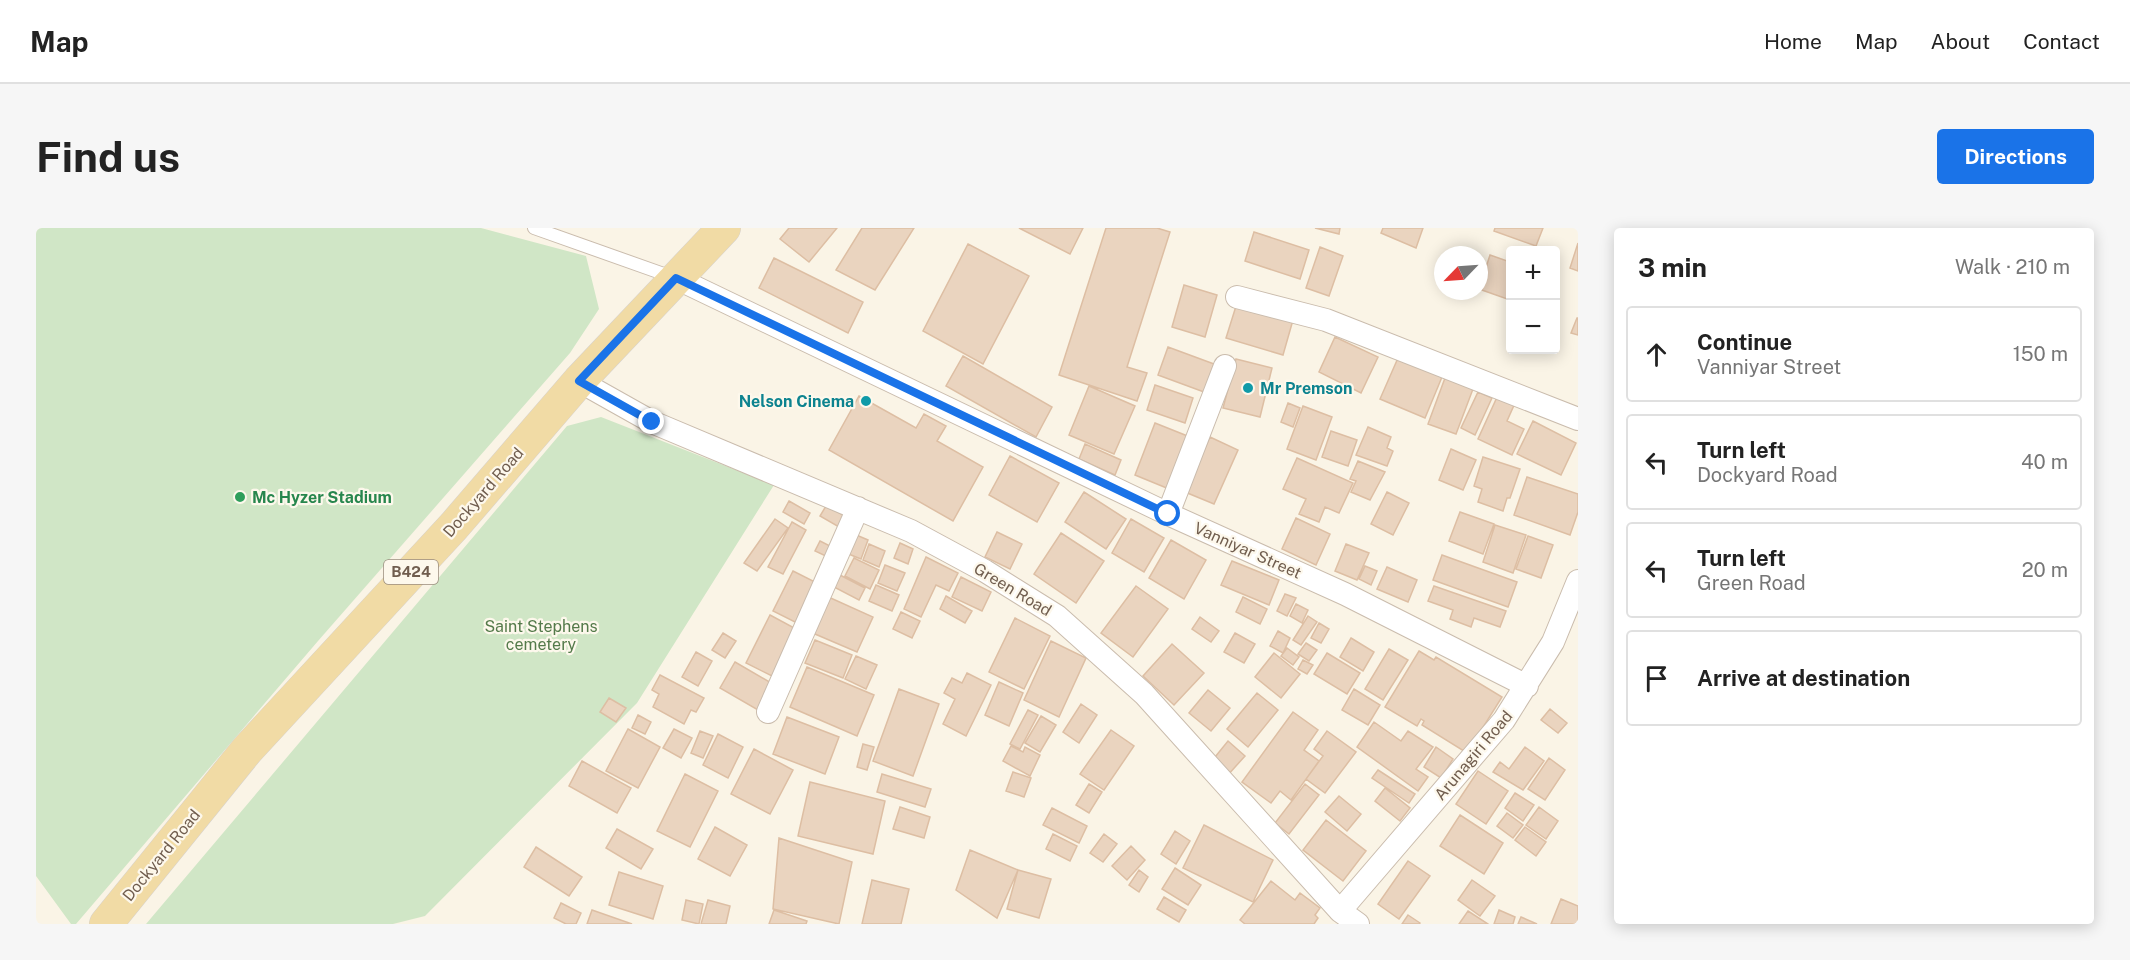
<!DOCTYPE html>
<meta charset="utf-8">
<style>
:root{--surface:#fff;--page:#f6f6f6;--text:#222;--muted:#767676;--line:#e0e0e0;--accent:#1a73e8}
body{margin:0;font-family:"Public Sans",sans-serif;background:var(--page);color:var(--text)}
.controls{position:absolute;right:18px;top:18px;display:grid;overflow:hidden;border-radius:6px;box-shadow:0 3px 15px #0003}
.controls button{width:54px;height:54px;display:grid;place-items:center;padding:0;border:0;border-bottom:2px solid var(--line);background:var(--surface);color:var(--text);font:30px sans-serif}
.compass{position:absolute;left:1398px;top:18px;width:54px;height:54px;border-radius:50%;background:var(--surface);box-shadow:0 3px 15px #0003;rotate:245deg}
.stop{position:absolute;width:18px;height:18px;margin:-14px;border:4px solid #1a73e8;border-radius:50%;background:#fff}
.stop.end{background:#1a73e8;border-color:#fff;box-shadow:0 2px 6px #0008}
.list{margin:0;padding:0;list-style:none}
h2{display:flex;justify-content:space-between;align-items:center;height:78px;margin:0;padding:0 24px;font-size:26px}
h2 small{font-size:20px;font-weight:400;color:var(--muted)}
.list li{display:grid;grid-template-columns:39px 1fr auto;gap:18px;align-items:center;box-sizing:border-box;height:96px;margin:0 12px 12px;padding:0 12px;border:2px solid var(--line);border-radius:6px}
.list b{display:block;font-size:22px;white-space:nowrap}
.list p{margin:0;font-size:20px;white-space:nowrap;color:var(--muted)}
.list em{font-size:20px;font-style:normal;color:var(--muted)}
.icon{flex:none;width:33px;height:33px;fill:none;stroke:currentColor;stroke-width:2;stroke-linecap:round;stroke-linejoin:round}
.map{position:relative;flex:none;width:1542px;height:696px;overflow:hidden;border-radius:6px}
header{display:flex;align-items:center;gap:36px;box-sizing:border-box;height:84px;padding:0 30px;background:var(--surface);border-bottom:2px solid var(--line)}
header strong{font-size:28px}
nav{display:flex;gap:33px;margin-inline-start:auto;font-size:21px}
.intro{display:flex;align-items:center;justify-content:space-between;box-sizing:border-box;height:144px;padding:0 36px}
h1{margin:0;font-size:42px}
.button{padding:15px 27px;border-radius:6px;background:var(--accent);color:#fff;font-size:21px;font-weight:700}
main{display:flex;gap:36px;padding:0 36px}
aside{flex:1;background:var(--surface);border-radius:6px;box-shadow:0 3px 15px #0003}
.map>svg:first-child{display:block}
</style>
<header>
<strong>Map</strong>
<nav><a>Home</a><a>Map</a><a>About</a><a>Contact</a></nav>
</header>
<div class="intro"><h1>Find us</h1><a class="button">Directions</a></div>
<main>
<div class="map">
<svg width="1542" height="696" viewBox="0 0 1542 696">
<rect width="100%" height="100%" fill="#faf4e6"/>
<!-- green -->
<path fill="#d0e6c6" d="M0,0H445L550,28L563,81L534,125L282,413L40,696H35L0,648Z
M565,189L738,257L601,475L389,688L357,696H110L531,198Z"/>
<!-- building -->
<path fill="#ead4bf" stroke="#ddbea3" stroke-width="1.5" d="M753,0H801L773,34L744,11Z
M826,0H878L839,62L800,42Z
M983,0H1047L1034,26Z
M1070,0H1121L1134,4L1091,139L1111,145L1101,173L1023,147Z
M1279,0H1304L1303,6Z
M1347,0H1387L1380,20L1345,5Z
M1459,0H1507L1500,18L1458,3Z
M1218,4L1273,22L1264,51L1209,33Z
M1542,15V43L1534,40Z
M932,16L993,48L947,136L887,103Z
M1284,19L1307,28L1293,68L1270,60Z
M1454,27L1474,34V72L1443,61Z
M738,30L827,74L812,105L723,60Z
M1148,57L1181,67L1169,109L1136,99Z
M1201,75L1257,92L1247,127L1190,110Z
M1541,90H1542V107L1535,105Z
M1299,109L1342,129L1325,165L1283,144Z
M1132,119L1178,136L1168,164L1122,147Z
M927,128L1016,179L1000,209L910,158Z
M1362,130L1406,149L1389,190L1344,171Z
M1200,131L1236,140L1224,189L1187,180Z
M1409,150L1437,161L1420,206L1392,196Z
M1119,157L1157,170L1149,195L1111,182Z
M1053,158L1099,178L1078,226L1033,207Z
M1442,164L1456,170L1439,207L1425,200Z
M1462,167L1479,175L1471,193L1488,201L1476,227L1442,211Z
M823,168L880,200L888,186L910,198L901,213L947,239L917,293L793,222Z
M1252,175L1264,180L1257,199L1245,194Z
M1267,178L1296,189L1280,232L1251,221Z
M1497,193L1540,215L1525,247L1481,226Z
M1119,195L1154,209L1133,261L1099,247Z
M1332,199L1355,209L1351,220L1357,223L1351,238L1320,227Z
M1295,203L1321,212L1312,238L1286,229Z
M1174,209L1202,222L1178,276L1149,264Z
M1049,216L1085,232L1079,247L1043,231Z
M1415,221L1440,232L1427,262L1403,252Z
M974,228L1023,255L1001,294L953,267Z
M1447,229L1484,241L1474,270H1471L1467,283L1442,274L1446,261L1438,258Z
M1261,230L1317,255L1303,285L1289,279L1283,294L1263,286L1270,271L1247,261Z
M1322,233L1349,244L1334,272L1315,264L1320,253L1314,251Z
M1491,249L1542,266V284L1534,307L1478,287Z
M1048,264L1090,291L1070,321L1029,294Z
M1351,264L1373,275L1357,307L1335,296Z
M753,273L774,285L768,296L747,284Z
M790,278L809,288L803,299L784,288Z
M1424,284L1458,296L1447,326L1413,313Z
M1260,290L1294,306L1280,337L1246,321Z
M739,291L752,300L721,343L708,335Z
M1095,291L1128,310L1108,344L1076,325Z
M756,294L770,302L747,346L732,339Z
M1459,297L1490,307L1477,345L1447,334Z
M961,304L986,316L974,341L949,329Z
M1025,305L1068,333L1040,375L998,346Z
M818,306L832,312L825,331L810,325Z
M1492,308L1517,317L1505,350L1480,341Z
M1135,312L1170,332L1148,371L1113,350Z
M784,313L798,320L794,330L779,323Z
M864,315L877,321L872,336L858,330Z
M833,316L849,323L843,339L827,332Z
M1310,316L1333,325L1321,352L1299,343Z
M1406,327L1481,354L1472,379L1397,352Z
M890,329L922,345L913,363L900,357L885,389L868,381Z
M818,330L843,342L834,361L809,348Z
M1196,333L1243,352L1233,377L1185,357Z
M849,337L869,345L861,363L842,355Z
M1329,338L1341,343L1335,357L1323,351Z
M1351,339L1381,352L1372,374L1341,361Z
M757,343L783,356L763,396L737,383Z
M802,346L829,360L823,372L796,358Z
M925,349L955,364L946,383L916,369Z
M840,357L863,367L856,383L833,373Z
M1100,358L1132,381L1097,429L1065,405Z
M1398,358L1470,383L1464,399L1438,390L1435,399L1414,391L1417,382L1392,373Z
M1249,366L1260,370L1251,388L1241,383Z
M788,367L837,389L821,424L772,403Z
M910,368L936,383L929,395L904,381Z
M1207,369L1231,381L1224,396L1200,384Z
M1260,376L1272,382L1266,395L1254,388Z
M865,384L884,393L876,410L857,401Z
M734,387L762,402L738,449L710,435Z
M1272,388L1281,394L1265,417L1257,412Z
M1164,389L1183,403L1175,414L1156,401Z
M979,390L1014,408L988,461L953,444Z
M1283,395L1293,401L1285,415L1275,410Z
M1242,403L1254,410L1247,425L1234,418Z
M687,405L700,413L689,430L676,422Z
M1199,405L1219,416L1208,435L1188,424Z
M1315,410L1338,424L1327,443L1304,429Z
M779,412L816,427L807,450L769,435Z
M1015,413L1050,430L1023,489L988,472Z
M1270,415L1281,422L1273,433L1262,426Z
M1136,416L1168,445L1138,477L1107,448Z
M1251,420L1263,429L1257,437L1245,428Z
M1353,421L1372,432L1347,472L1329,461Z
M1383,423L1398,432L1400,429L1466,469L1431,525L1386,497L1388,493L1385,491L1381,498L1349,479Z
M660,424L676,433L662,458L646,449Z
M1238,425L1264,446L1245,470L1219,449Z
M1291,425L1324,445L1311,466L1278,446Z
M820,428L841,437L830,461L809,451Z
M1267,432L1277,437L1271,446L1262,441Z
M699,434L737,456L722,482L684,460Z
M771,439L838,467L821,508L754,479Z
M931,445L955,457L930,508L907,496L919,471L908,465L916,450L926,455Z
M624,447L668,470L660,484L655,482L648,496L617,479L623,466L616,462Z
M963,454L987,465L973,498L949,487Z
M863,461L903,476L877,548L837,533Z
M1318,461L1344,477L1332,497L1306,482Z
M1172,462L1194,480L1175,503L1153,485Z
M1221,465L1242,482L1212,519L1191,501Z
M573,470L590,480L580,494L564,484Z
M1045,476L1061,487L1043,515L1027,504Z
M1514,481L1531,495L1522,505L1505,492Z
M992,482L1002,487L984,521L974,516Z
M1257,484L1282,502L1268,522L1283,533L1255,572L1244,563L1235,575L1206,554Z
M602,487L615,494L609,506L596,500Z
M1005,488L1020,497L1004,524L989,515Z
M751,489L803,509L789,546L737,526Z
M1338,494L1365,513L1372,503L1397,519L1380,541L1392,549L1382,563L1321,519Z
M592,501L624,519L602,560L570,543Z
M638,501L656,510L645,530L627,520Z
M1075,502L1098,518L1068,562L1044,546Z
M664,503L677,508L667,530L655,525Z
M1291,503L1320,524L1289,565L1270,551L1287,528L1278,521Z
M682,506L707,519L692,550L667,537Z
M1192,513L1209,528L1191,548L1175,534Z
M827,516L838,519L831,542L821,539Z
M975,518L987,524L989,519L1004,527L994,548L967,533Z
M1400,519L1417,531L1405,550L1388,539Z
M1489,519L1508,533L1487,562L1457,544L1464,534L1473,541Z
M718,521L757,542L734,586L695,566Z
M1513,530L1529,542L1509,572L1492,561Z
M546,533L595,560L581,585L533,558Z
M1342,542L1379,566L1373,575L1336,550Z
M1442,543L1472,563L1450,596L1420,576Z
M977,544L995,550L988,569L970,563Z
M649,546L682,563L654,619L621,603Z
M846,546L895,561L889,579L841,564Z
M774,554L849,573L837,626L762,608Z
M1053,556L1066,564L1053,585L1040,577Z
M1269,556L1283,567L1253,606L1239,595Z
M1349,560L1374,580L1364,593L1339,573Z
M1479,565L1498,577L1487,593L1469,580Z
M1303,568L1325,586L1311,603L1289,584Z
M864,579L894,589L888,610L857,601Z
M1503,579L1522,593L1510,611L1490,597Z
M1016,580L1051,598L1043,615L1007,597Z
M1471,585L1487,597L1477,610L1461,598Z
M1424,587L1467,615L1448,646L1404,618Z
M1290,592L1330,623L1307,653L1267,622Z
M1168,597L1237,632L1217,674L1147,640Z
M679,599L711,617L694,648L662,631Z
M1489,599L1510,614L1500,628L1479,612Z
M581,601L617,621L605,641L570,620Z
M1139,603L1154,613L1140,636L1125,626Z
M1017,606L1041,618L1034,633L1010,621Z
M1068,606L1081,616L1067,634L1054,625Z
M743,610L816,634L803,696L737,681Z
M1095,618L1109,632L1091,652L1076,638Z
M500,619L546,649L533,668L488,639Z
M934,622L982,642L961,690L920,662Z
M1372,633L1394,648L1363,691L1342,676Z
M1139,640L1165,657L1152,677L1126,661Z
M982,642L1015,651L1003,690L971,681Z
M1103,642L1112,649L1103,664L1093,657Z
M583,644L627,658L617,691L573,677Z
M836,652L873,661L865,696H826Z
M1436,652L1459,668L1444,688L1422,672Z
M1235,653L1259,672L1264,665L1284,680L1279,687L1282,690L1278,696H1209L1204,692Z
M1128,669L1150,682L1143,694L1121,681Z
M1525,671L1542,678V696H1515Z
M650,672L667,676L663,696L646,692Z
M672,672L694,678L690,696H665Z
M525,675L545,685L540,696H530L518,690Z
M556,682L596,696H551Z
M738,682L771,693L770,696H733Z
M1463,682L1479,689L1477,696H1458Z
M1432,683L1452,696H1423Z
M1372,687L1384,695L1383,696H1366Z
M1485,689L1501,696H1482Z"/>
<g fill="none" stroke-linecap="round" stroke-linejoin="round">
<!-- service casing -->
<g stroke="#cabcad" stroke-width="14">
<path id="service" d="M498,0L639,50"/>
</g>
<!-- minor casing -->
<g stroke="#cabcad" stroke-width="24">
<path id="minor" d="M640,50L1132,286L1309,366L1491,458
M1201,69L1290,92L1542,191
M543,153L616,194L875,303L949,343L1021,388L1108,466L1304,683L1322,696
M1132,286L1189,138
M732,484L822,280
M1304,683L1468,492L1517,414L1542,353"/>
</g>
<!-- primary casing -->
<g stroke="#d7d2cd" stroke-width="34">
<path id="primary" d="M70,696L211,522L418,298L543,153L688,0"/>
</g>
<!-- service -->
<use href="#service" stroke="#fff" stroke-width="12"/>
<!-- minor -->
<use href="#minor" stroke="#fff" stroke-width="22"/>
<!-- primary -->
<use href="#primary" stroke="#f1dba5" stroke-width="33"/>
</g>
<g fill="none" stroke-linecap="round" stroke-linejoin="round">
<!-- route -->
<path stroke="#1a73e8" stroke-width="8" d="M616,194L543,153L640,50L1132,286"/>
</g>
<!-- markers -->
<g fill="#0f9aa8" stroke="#fdf8ec" stroke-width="2">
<circle cx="1212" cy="160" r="6"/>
<circle cx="830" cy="173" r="6"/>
</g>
<circle fill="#2e9e5b" stroke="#fdf8ec" stroke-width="2" cx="204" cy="269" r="6"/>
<g text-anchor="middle" stroke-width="4.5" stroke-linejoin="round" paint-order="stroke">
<!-- shield labels -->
<rect fill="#fdf8ec" stroke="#9a8c7d" stroke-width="1.5" x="348" y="332" width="54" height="24" rx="4.5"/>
<g font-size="15" font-weight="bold" fill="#705d4e">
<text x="375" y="349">B424</text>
</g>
<!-- culture labels -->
<g font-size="16" font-weight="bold" fill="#0d838f" stroke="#fdf8ec" text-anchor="start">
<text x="1224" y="166">Mr Premson</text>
<text x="818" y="179" text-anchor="end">Nelson Cinema</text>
</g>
<!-- street labels -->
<g font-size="16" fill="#705d4e" stroke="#fdf8ec">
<text transform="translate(447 264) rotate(-49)" y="6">Dockyard Road</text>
<text transform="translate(1212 322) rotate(24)" y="6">Vanniyar Street</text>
<text transform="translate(977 361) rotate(31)" y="6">Green Road</text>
<text transform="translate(1437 527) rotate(-50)" y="6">Arunagiri Road</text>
<text transform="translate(125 627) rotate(-51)" y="6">Dockyard Road</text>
</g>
<!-- leisure labels -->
<g font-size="16" font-weight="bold" fill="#27864d" stroke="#fdf8ec" text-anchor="start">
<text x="216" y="275">Mc Hyzer Stadium</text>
</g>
<!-- park labels -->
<g font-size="16" fill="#547a4a" stroke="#fdf8ec">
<text x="505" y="404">Saint Stephens<tspan x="505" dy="18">cemetery</tspan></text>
</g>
</g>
</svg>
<div class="controls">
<button>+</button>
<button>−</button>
</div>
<svg class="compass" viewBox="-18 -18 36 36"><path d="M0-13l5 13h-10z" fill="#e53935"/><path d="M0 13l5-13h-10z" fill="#767676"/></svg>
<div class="stop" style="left:1132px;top:286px"></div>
<div class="stop end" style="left:616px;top:194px"></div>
</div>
<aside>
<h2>3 min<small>Walk · 210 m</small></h2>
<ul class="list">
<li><svg class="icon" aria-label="ahead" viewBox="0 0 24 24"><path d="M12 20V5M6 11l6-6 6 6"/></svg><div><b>Continue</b><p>Vanniyar Street</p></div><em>150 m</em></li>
<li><svg class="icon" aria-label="left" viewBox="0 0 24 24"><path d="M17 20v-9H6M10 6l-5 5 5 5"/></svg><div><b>Turn left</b><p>Dockyard Road</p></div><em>40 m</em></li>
<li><svg class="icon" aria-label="left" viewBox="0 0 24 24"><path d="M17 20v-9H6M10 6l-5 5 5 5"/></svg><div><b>Turn left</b><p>Green Road</p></div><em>20 m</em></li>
<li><svg class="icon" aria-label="arrive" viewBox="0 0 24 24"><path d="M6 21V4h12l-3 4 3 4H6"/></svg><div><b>Arrive at destination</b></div></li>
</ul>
</aside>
</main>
